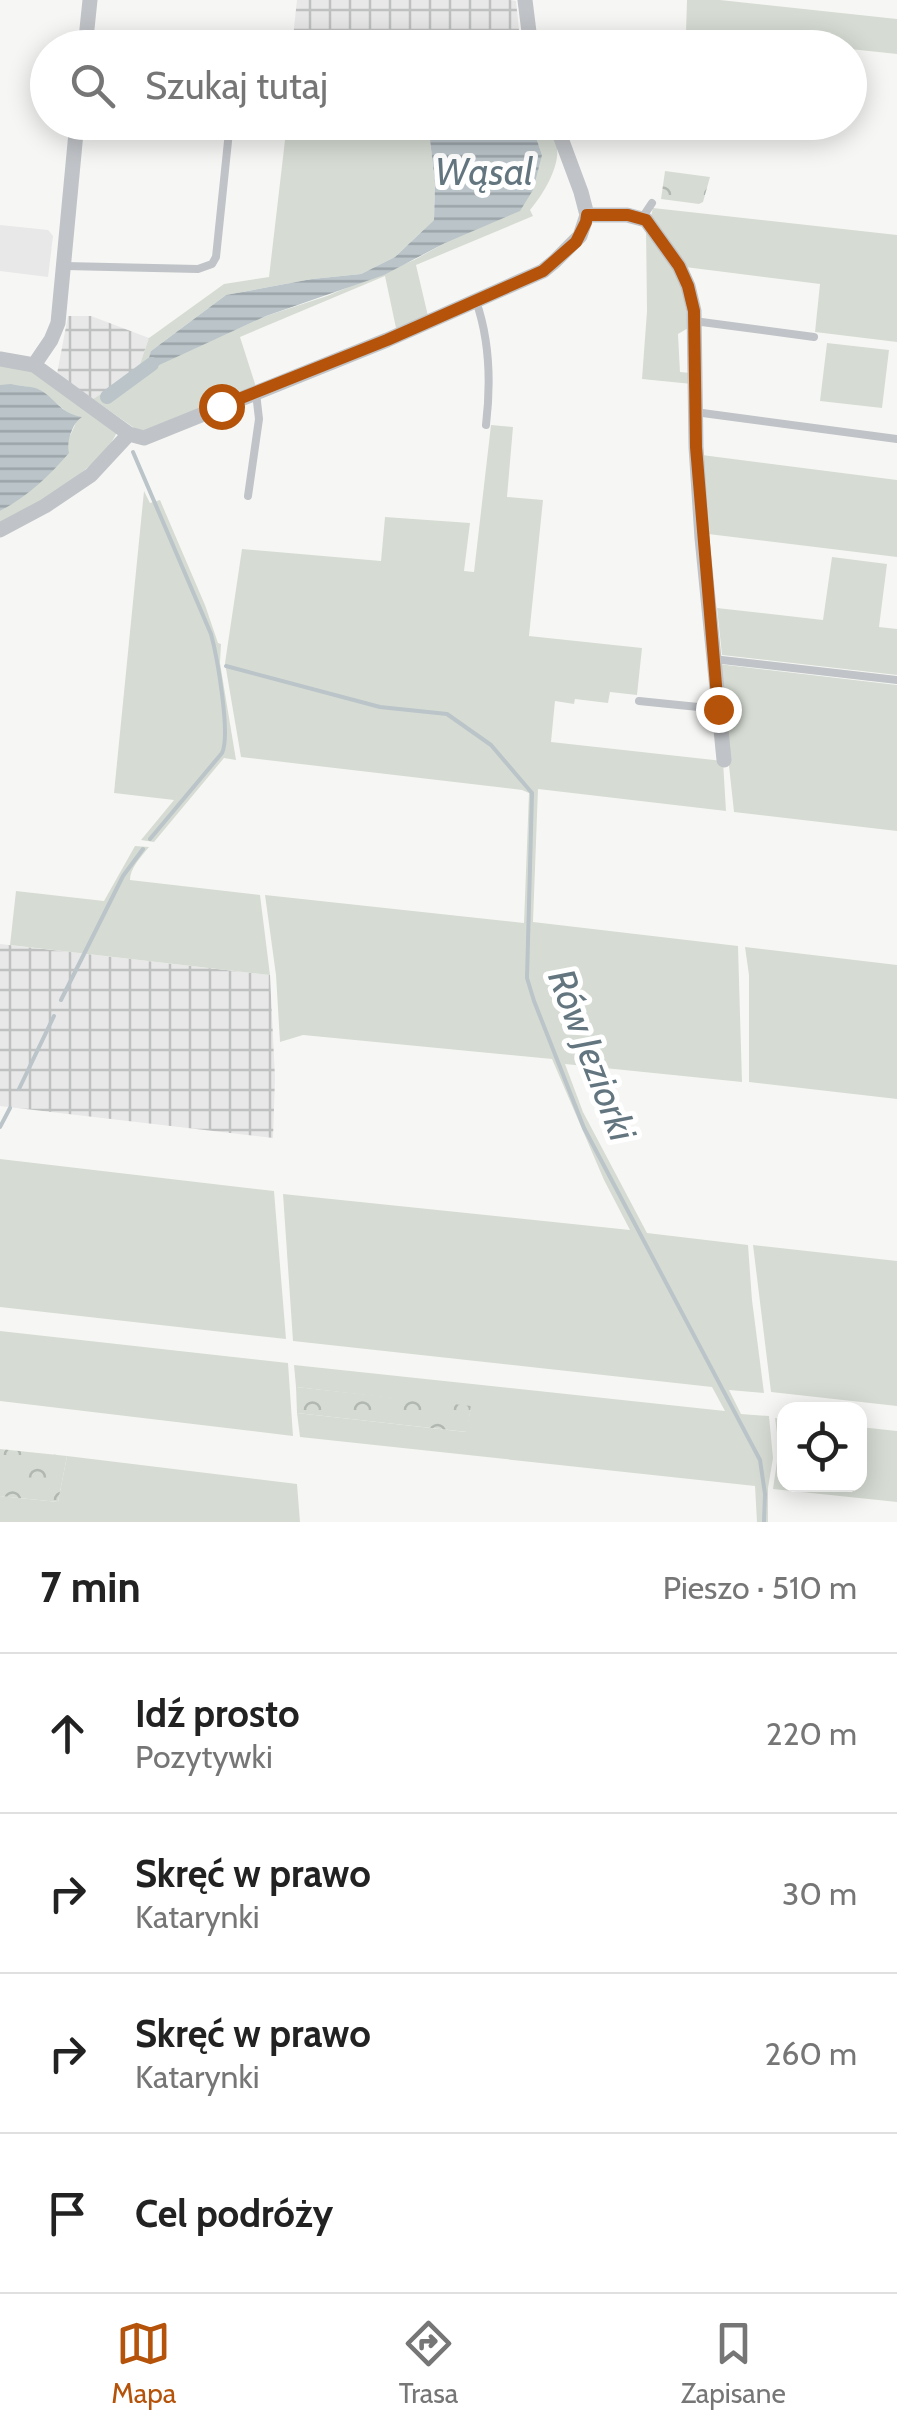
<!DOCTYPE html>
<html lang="pl">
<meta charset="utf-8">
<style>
:root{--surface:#fff;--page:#f6f6f6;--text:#222;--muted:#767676;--line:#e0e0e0;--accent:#b45309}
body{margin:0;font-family:Cabin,sans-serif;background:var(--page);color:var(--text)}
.controls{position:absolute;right:30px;bottom:30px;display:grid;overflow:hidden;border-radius:20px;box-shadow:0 5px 25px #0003}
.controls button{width:90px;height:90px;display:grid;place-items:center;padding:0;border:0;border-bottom:2px solid var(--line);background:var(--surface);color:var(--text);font:50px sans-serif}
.stop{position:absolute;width:30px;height:30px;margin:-22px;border:8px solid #b45309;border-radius:50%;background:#fff}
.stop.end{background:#b45309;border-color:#fff;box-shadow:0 2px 10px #0008}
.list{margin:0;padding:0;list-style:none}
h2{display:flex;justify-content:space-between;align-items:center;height:130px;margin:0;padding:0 40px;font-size:42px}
h2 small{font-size:32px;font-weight:400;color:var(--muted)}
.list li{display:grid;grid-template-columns:65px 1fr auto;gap:30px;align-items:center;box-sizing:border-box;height:160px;padding:0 40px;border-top:2px solid var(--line)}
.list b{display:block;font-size:38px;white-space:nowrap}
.list p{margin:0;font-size:32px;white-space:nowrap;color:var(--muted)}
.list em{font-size:32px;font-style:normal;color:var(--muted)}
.icon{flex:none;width:55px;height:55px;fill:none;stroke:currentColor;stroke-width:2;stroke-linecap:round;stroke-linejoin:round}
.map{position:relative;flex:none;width:897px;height:1522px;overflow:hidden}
.search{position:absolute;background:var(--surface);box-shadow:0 5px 25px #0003;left:30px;right:30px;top:30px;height:110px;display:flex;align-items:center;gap:25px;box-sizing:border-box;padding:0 35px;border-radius:55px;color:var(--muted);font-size:38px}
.sheet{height:770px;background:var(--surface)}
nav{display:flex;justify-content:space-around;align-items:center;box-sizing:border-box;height:140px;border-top:2px solid var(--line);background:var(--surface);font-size:28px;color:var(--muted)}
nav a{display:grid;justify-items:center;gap:5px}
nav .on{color:var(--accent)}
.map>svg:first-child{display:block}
</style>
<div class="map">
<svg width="897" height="1522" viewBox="0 0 897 1522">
<defs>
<pattern id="industrial-grid" width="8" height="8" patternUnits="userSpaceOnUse" patternTransform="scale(2.5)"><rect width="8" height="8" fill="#e7e8e7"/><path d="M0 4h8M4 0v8" fill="none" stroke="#bfc1c1"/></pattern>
<pattern id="forest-crowns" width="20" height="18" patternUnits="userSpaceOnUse" patternTransform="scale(2.5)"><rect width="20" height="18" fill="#d6dcd3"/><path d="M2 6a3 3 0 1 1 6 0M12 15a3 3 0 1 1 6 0" fill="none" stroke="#b1b7b1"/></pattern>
<pattern id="water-rules" width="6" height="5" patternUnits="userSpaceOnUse" patternTransform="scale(2.5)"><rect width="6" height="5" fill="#bac4c9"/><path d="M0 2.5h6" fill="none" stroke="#9ba4a9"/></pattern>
</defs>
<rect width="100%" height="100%" fill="#f6f7f4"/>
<!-- built -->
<path fill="#e7e8e7" d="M0,225L48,230L53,236L48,277L0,271Z"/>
<!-- industrial -->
<path fill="url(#industrial-grid)" d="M297,0H510L516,1L520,40L407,48L292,47Z
M68,316H91L149,338L140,364L115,385L93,399L57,374Z
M0,944L270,975L275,1078L273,1138L0,1106Z"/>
<!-- green -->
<path fill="#d6dcd3" d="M687,0H720L897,19V54L850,49V48L686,32Z
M287,123H428L435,183L434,220L395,257L361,274L312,279L226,295L151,351L154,366L266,316L327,296L414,260L445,243L542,155L531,123H549C551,130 556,139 557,147C560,167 543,195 530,210L533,216L416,265L428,316L396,328L385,276L240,337L256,387L152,430H137L93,399L115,385L140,364L149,338L224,284L269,277Z
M653,208L897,235V342L815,332L820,284L685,267L651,216Z
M646,227L679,277L690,327L678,334L680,372L691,373L692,384L642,379L647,311Z
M827,343L889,350L882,408L820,401Z
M10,365L32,372L117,432C102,468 33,506 0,526V511C33,494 64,454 77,420C69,414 44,392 35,389C25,385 11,385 0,385V366Z
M491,425L513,427L507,497L543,500L529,636L642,648L637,695L610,692L608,703L575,699L574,704L555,701L551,742L723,761L726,811L538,789L533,922L738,946L742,1082L565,1064L583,1112L647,1233L748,1245L752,1300L764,1393L729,1390L741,1414L769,1416L773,1458L768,1488V1522H757L755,1486L300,1437L297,1413L466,1432L471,1407L296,1387L294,1365L725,1411L712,1387L293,1341L283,1194L630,1230L604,1180L552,1059L303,1035L280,1042L276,975L265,895L524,923L529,793L522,790L241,757L225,663L242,549L381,561L385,517L470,523L464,571L474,572Z
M702,455L897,480V557L708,534Z
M144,491L150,503L160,500L205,605L218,643L221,644L220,663L236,760L224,758L154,842L141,840L174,800L114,793Z
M832,557L887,564L879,627L897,629V675L722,655L717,608L823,620Z
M718,664L897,685V831L734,812Z
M135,846L149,847C141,857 130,868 130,880L260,895L270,975L10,945L16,891L104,901Z
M745,947L897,965V1099L749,1082V975Z
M0,1159L274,1191L286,1339L0,1307Z
M753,1245L897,1261V1406L771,1392Z
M0,1331L288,1363L293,1436L0,1401Z
M775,1418L784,1419V1484H860V1427L897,1431V1502L773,1489L779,1448Z
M67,1456L297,1484L300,1522H0V1496L58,1502Z"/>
<!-- forest -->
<path fill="url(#forest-crowns)" d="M665,171L710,177L703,202L699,204L661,199Z
M296,1387L471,1406L467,1432L297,1413Z
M0,1449L67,1456L58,1502L0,1496Z"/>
<!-- water -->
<path fill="url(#water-rules)" d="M428,123H531L542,155L533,190L520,211L445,243L384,275L266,316L157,366L152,364L149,358L151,351L226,295L312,279L361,274L395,257L434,220L435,183Z
M11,384C19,386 31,386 38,389C56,398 59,413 82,417C72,423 66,443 69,453C49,476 27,497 0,511V385Z"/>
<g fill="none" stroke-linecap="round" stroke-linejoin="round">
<!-- stream -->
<path stroke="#bac4c9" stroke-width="4" d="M133,452L211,634C217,656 231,735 222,753L150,839
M226,666L380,707L447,714L491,745L532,793L527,978L534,1001L584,1128L760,1460L765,1494L764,1522
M61,1000L123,876L143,849
M19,1089L54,1016
M0,1127L10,1108"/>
<!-- canal -->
<path stroke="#bac4c9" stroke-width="14" d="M107,397L152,364"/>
<!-- service -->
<path stroke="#c0c3c7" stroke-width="8" d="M642,218L652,203
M65,266L198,269L212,264L216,257L230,122
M476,301C490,341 491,383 486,425
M694,321L814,337
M695,412L897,439
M248,496L259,419L256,393
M713,659L897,680
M639,701L718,709"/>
<!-- minor -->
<path stroke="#c0c3c7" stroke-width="15" d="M525,0L531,48
M85,48L90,0
M587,215H627L646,220L679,266L688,286L694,311L696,447L702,538L724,760
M0,359L34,365L129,434L144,438L387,340L543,271L555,261L580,236L587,215L581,192L555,122
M34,365L51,340L58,323L77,122
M0,530L45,506L91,475L129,434"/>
</g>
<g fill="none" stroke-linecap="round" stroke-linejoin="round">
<!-- route -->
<path stroke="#b45309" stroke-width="12" d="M221,406L387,340L543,271L576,242L586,222L587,215H628L646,220L679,266L688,286L694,311L696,447L718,709"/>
</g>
<g text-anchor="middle" stroke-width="10" stroke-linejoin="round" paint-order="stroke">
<!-- water labels -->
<g font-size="38" font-style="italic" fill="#637680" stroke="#fff">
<text x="484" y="185">Wąsal</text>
<text transform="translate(592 1055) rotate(69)" y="13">Rów Jeziorki</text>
</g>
</g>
</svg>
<div class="controls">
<button><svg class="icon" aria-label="locate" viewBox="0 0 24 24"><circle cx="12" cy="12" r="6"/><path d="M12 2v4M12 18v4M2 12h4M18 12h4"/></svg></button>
</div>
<div class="stop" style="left:221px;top:406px"></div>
<div class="stop end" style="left:718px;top:709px"></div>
<div class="search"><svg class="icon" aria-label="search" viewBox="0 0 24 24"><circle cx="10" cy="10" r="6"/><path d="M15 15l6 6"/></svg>Szukaj tutaj</div>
</div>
<section class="sheet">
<h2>7 min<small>Pieszo · 510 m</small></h2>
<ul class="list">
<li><svg class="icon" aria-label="ahead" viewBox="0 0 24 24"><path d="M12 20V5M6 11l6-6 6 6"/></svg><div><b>Idź prosto</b><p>Pozytywki</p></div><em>220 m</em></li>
<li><svg class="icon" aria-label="right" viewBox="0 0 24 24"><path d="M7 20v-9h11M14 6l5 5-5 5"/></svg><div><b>Skręć w prawo</b><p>Katarynki</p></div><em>30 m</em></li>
<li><svg class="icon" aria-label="right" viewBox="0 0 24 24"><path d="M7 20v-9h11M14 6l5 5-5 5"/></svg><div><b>Skręć w prawo</b><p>Katarynki</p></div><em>260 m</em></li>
<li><svg class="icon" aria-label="arrive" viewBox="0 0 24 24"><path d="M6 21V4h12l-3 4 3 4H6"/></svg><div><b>Cel podróży</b></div></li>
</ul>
</section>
<nav>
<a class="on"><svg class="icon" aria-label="map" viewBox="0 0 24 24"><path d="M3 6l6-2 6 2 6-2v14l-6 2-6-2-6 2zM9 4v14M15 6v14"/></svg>Mapa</a>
<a><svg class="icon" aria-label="directions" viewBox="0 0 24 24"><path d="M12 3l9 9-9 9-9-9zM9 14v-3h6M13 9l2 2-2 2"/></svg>Trasa</a>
<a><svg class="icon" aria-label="saved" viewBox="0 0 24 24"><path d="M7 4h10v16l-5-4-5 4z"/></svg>Zapisane</a>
</nav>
